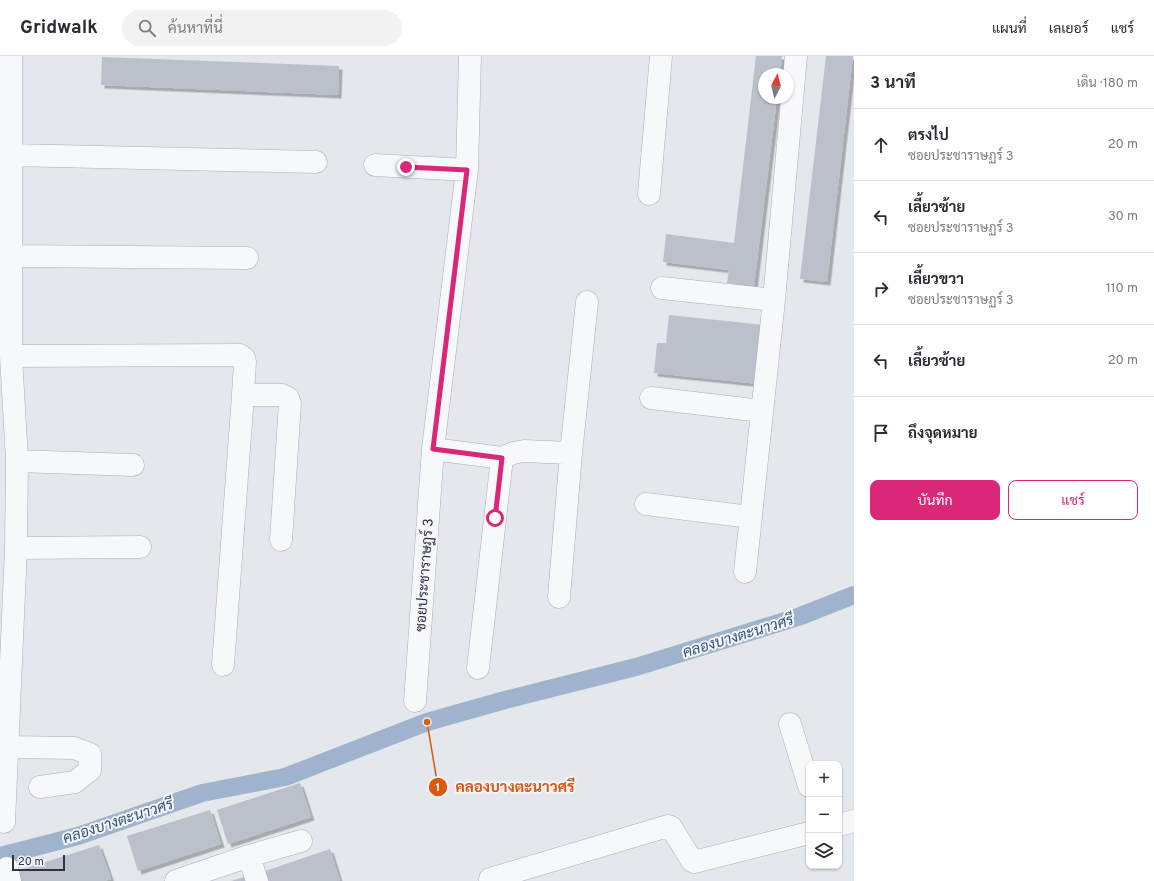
<!DOCTYPE html>
<html lang="th">
<meta charset="utf-8">
<style>
:root{--surface:#fff;--page:#f2f2f3;--text:#2b2b33;--muted:#7c7c81;--line:#e1e1e2;--accent:#db2777}
body{margin:0;font-family:Overpass,Sarabun,sans-serif;background:var(--page);color:var(--text)}
.controls{position:absolute;right:12px;bottom:12px;display:grid;overflow:hidden;border-radius:8px;box-shadow:0 1px 3px #0004}
.controls button{width:36px;height:36px;display:grid;place-items:center;padding:0;border:0;border-bottom:1px solid var(--line);background:var(--surface);color:var(--text);font:20px sans-serif}
.compass{position:absolute;left:758px;top:12px;width:36px;height:36px;border-radius:50%;background:var(--surface);box-shadow:0 1px 3px #0004;rotate:7deg}
.scale{position:absolute;left:12px;bottom:10px;width:53px;box-sizing:border-box;padding-left:4px;border:2px solid #2b3445;border-top:0;font-size:11px;line-height:14px;white-space:nowrap;color:#2b3445;-webkit-text-stroke:3px #f4f6f9;paint-order:stroke}
.stop{position:absolute;width:12px;height:12px;margin:-9px;border:3px solid #db2777;border-radius:50%;background:#fff}
.stop.end{background:#db2777;border-color:#fff;box-shadow:0 1px 4px #0008}
.list{margin:0;padding:0;list-style:none}
h2{display:flex;justify-content:space-between;align-items:center;height:52px;margin:0;padding:0 16px;font-size:17px}
h2 small{font-size:13px;font-weight:400;color:var(--muted)}
.list li{display:grid;grid-template-columns:26px 1fr auto;gap:12px;align-items:center;box-sizing:border-box;height:72px;padding:0 16px;border-top:1px solid var(--line)}
.list b{display:block;font-size:15px;white-space:nowrap}
.list p{margin:0;font-size:13px;white-space:nowrap;color:var(--muted)}
.list em{font-size:13px;font-style:normal;color:var(--muted)}
.actions{display:flex;gap:8px;padding:12px 16px}
.actions a{flex:1;padding:9px 0;border:1px solid var(--accent);border-radius:8px;text-align:center;font-size:14px;color:var(--accent)}
.actions .main{background:var(--accent);color:#fff}
.icon{flex:none;width:22px;height:22px;fill:none;stroke:currentColor;stroke-width:2;stroke-linecap:round;stroke-linejoin:round}
.map{position:relative;flex:none;width:854px;height:825px;overflow:hidden}
header{display:flex;align-items:center;gap:24px;box-sizing:border-box;height:56px;padding:0 20px;background:var(--surface);border-bottom:1px solid var(--line)}
header strong{font-size:19px}
nav{display:flex;gap:22px;margin-inline-start:auto;font-size:14px}
.search{width:280px;height:36px;background:var(--page);display:flex;align-items:center;gap:10px;box-sizing:border-box;padding:0 14px;border-radius:22px;color:var(--muted);font-size:15px}
main{display:flex}
aside{flex:1;background:var(--surface)}
.map>svg:first-child{display:block}
</style>
<header>
<strong>Gridwalk</strong>
<div class="search"><svg class="icon" aria-label="search" viewBox="0 0 24 24"><circle cx="10" cy="10" r="6"/><path d="M15 15l6 6"/></svg>ค้นหาที่นี่</div>
<nav><a>แผนที่</a><a>เลเยอร์</a><a>แชร์</a></nav>
</header>
<main>
<div class="map">
<svg width="854" height="825" viewBox="0 0 854 825">
<defs>
<filter id="shadow"><feDropShadow dx="3.5" dy="3.5" stdDeviation="0" flood-color="#0004"/></filter>
</defs>
<rect width="100%" height="100%" fill="#e4e7ec"/>
<g fill="none" stroke-linecap="round" stroke-linejoin="round">
<!-- canal -->
<path stroke="#9fb4cc" stroke-width="18" d="M0,800L78,780L202,737L285,721L427,666L505,644L636,611L798,561L854,539"/>
</g>
<!-- building -->
<path fill="#bbc0ca" filter="url(#shadow)" d="M756,0H782L780,18H764V42H777L754,230L727,227L729,214L663,206L666,178L734,187Z
M826,0H853L827,226L800,223Z
M102,1L339,10L338,39L101,29Z
M669,259L765,269L759,328L654,317L657,287H666Z
M300,727L311,761L228,788L217,754Z
M210,754L221,788L138,815L127,780Z
M99,789L111,823L104,825H20L17,815Z
M330,793L340,825H269L265,815Z
M244,821L246,825H231Z"/>
<g fill="none" stroke-linecap="round" stroke-linejoin="round">
<!-- minor casing -->
<g stroke="#a9aeb7" stroke-width="23">
<path id="minor" d="M11,99L316,106
M375,109L467,114
M649,138L661,0
M12,200L247,202
M662,232L774,244
M11,300L240,299L244,302L245,306L243,339L223,609
M243,339H282L288,342L290,347L281,484
M651,342L762,355
M433,393L502,402L513,397L524,395L571,397
M17,405L133,409
M646,448L750,461
M16,492L140,491
M745,516L774,244L796,0
M559,541L571,397L587,246
M478,612L502,402
M415,645L433,393L467,114L470,0
M790,668L809,730
M7,691L74,692L90,698V714L75,726L40,731
M4,766L16,492L17,405L11,300V0
M839,769L854,765
M249,800L257,825
M7,812L10,825
M490,823L668,770L671,771L692,805L694,806L809,777
M176,825L249,800L301,785"/>
</g>
<!-- minor -->
<use href="#minor" stroke="#f7f8fa" stroke-width="22"/>
</g>
<g fill="none" stroke-linecap="round" stroke-linejoin="round">
<!-- route -->
<path stroke="#db2777" stroke-width="5" d="M406,111L467,114L433,393L502,402L495,462"/>
</g>
<g text-anchor="middle" stroke-width="4" stroke-linejoin="round" paint-order="stroke">
<!-- street labels -->
<g font-size="14" fill="#2b3445" stroke="#f4f6f9">
<text transform="translate(424 519) rotate(-86)" y="5">ซอยประชาราษฏร์ 3</text>
</g>
<!-- water labels -->
<g font-size="15" font-style="italic" fill="#34527a" stroke="#f4f6f9">
<text transform="translate(738 580) rotate(-17)" y="5">คลองบางตะนาวศรี</text>
<text transform="translate(118 765) rotate(-18)" y="5">คลองบางตะนาวศรี</text>
</g>
</g>
<!-- callouts -->
<path fill="none" stroke="#df570f" stroke-width="1.5" d="M427 666L438 731"/>
<g fill="#df570f" stroke="#f4f6f9" stroke-width="1.5">
<circle cx="427" cy="666" r="4"/>
<circle cx="438" cy="731" r="10"/>
</g>
<g font-size="12" text-anchor="middle" font-weight="bold" fill="#fff">
<text x="438" y="735">1</text>
</g>
<g font-size="15" text-anchor="middle" font-weight="bold" fill="#df570f" stroke="#f4f6f9" stroke-width="4" stroke-linejoin="round" paint-order="stroke">
<text x="515" y="736">คลองบางตะนาวศรี</text>
</g>
</svg>
<div class="controls">
<button>+</button>
<button>−</button>
<button><svg class="icon" aria-label="layers" viewBox="0 0 24 24"><path d="M12 4l9 5-9 5-9-5zM3 14l9 5 9-5"/></svg></button>
</div>
<svg class="compass" viewBox="-18 -18 36 36"><path d="M0-13l5 13h-10z" fill="#e53935"/><path d="M0 13l5-13h-10z" fill="#7c7c81"/></svg>
<div class="scale">20 m</div>
<div class="stop" style="left:495px;top:462px"></div>
<div class="stop end" style="left:406px;top:111px"></div>
</div>
<aside>
<h2>3 นาที<small>เดิน · 180 m</small></h2>
<ul class="list">
<li><svg class="icon" aria-label="ahead" viewBox="0 0 24 24"><path d="M12 20V5M6 11l6-6 6 6"/></svg><div><b>ตรงไป</b><p>ซอยประชาราษฏร์ 3</p></div><em>20 m</em></li>
<li><svg class="icon" aria-label="left" viewBox="0 0 24 24"><path d="M17 20v-9H6M10 6l-5 5 5 5"/></svg><div><b>เลี้ยวซ้าย</b><p>ซอยประชาราษฏร์ 3</p></div><em>30 m</em></li>
<li><svg class="icon" aria-label="right" viewBox="0 0 24 24"><path d="M7 20v-9h11M14 6l5 5-5 5"/></svg><div><b>เลี้ยวขวา</b><p>ซอยประชาราษฏร์ 3</p></div><em>110 m</em></li>
<li><svg class="icon" aria-label="left" viewBox="0 0 24 24"><path d="M17 20v-9H6M10 6l-5 5 5 5"/></svg><div><b>เลี้ยวซ้าย</b></div><em>20 m</em></li>
<li><svg class="icon" aria-label="arrive" viewBox="0 0 24 24"><path d="M6 21V4h12l-3 4 3 4H6"/></svg><div><b>ถึงจุดหมาย</b></div></li>
</ul>
<div class="actions"><a class="main">บันทึก</a><a>แชร์</a></div>
</aside>
</main>
